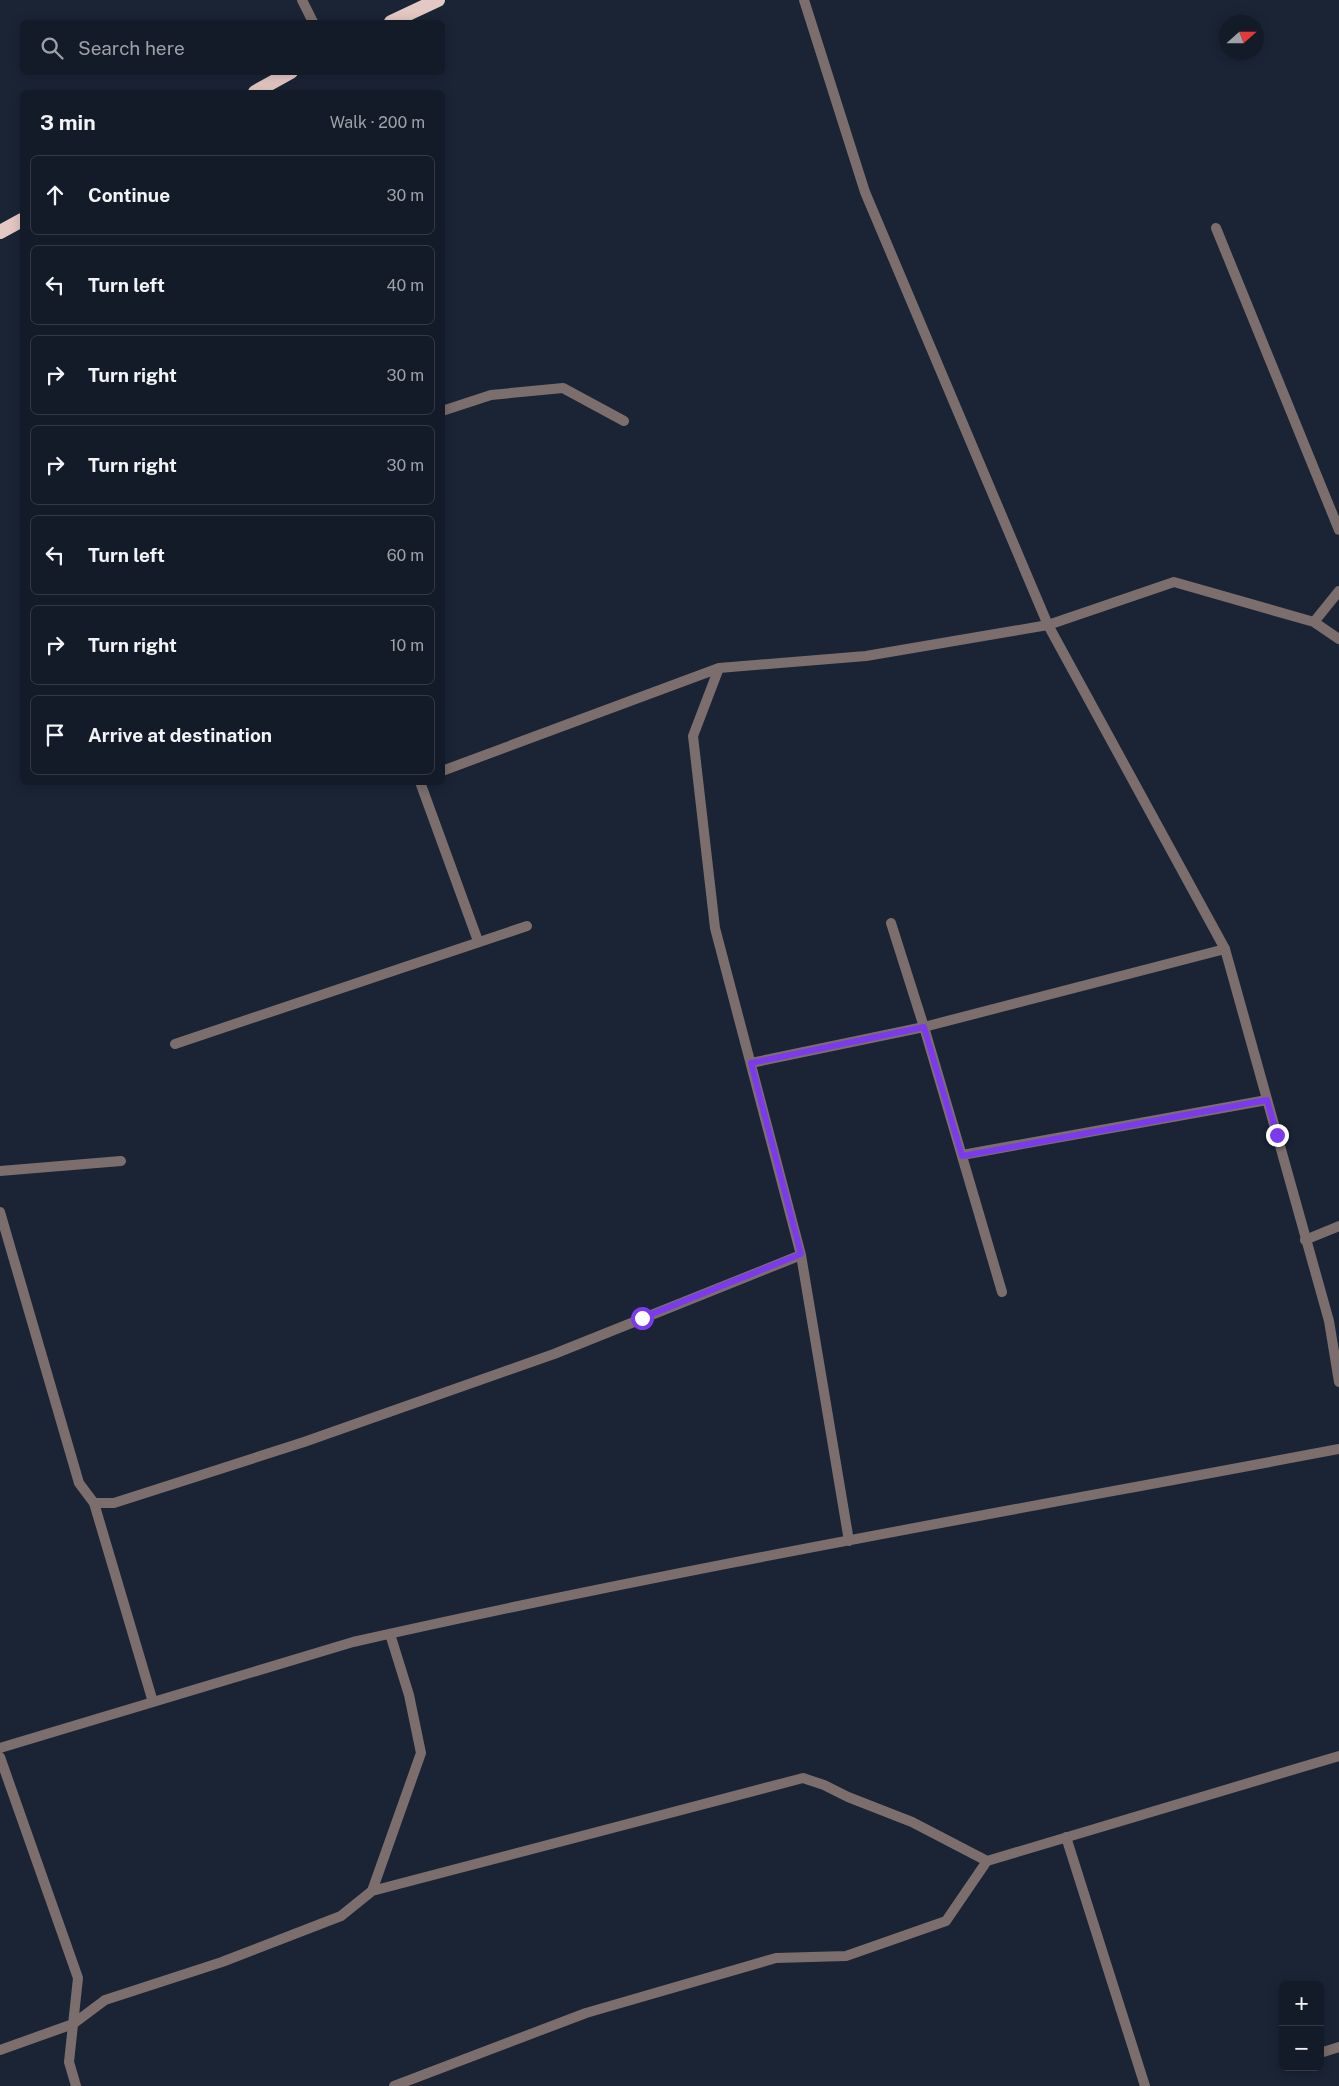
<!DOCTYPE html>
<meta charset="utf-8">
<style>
:root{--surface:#141b28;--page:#212834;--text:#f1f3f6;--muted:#9da1a8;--line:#333945}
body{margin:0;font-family:"Public Sans",sans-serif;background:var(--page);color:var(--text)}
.controls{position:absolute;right:15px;bottom:15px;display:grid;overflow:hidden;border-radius:8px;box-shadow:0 2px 12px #0003}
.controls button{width:45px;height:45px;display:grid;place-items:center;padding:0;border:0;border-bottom:1px solid var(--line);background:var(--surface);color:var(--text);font:25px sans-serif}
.compass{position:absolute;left:1219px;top:15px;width:45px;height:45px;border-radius:50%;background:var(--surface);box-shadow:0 2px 12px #0003;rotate:69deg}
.stop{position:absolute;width:15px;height:15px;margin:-11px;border:4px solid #7c3aed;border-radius:50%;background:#fff}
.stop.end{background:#7c3aed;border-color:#fff;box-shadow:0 1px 5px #0008}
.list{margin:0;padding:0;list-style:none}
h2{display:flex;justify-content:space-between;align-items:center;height:65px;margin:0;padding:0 20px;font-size:21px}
h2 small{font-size:16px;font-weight:400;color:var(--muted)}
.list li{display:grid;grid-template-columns:32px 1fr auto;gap:15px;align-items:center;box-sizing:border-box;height:80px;margin:0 10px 10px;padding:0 10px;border:1px solid var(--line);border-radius:8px}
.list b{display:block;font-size:19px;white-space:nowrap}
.list em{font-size:16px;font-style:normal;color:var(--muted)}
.icon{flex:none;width:28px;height:28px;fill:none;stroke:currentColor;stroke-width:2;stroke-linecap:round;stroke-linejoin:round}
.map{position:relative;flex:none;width:1339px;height:2086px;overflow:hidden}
.search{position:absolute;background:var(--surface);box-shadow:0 2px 12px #0003;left:20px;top:20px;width:425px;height:55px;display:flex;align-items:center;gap:12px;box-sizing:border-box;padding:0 18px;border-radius:8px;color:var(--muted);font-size:19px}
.panel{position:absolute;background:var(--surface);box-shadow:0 2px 12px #0003;left:20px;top:90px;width:425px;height:695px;border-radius:8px}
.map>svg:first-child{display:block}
</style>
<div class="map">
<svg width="1339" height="2086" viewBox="0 0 1339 2086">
<rect width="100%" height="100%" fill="#1a2435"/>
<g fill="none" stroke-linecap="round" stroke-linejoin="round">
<!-- minor -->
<path stroke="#7b6e6c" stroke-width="10" d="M302,0L313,22
M1216,228L1339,530
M442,411L491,395L563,388L624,421
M1314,622L1339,591
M719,668L693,736L715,928L801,1255L849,1541
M442,771L719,668L866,656L1048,625L1174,582L1314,622L1339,639
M420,782L478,941
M891,923L924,1027L1002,1292
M175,1044L527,926
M751,1063L924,1027L1225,949
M962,1155L1267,1100
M0,1171L121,1161
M0,1212L79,1483L94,1503L153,1702
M1305,1240L1339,1226
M94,1503H114L304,1442L554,1354L801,1255
M0,1748L353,1642C680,1568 1010,1511 1339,1449
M0,1757L78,1978L69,2062L76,2086
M1066,1837L1145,2086
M372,1891L803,1778L824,1785L848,1797L912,1822L987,1861
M0,2050L73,2024L105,2000L222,1962L341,1916L372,1891L421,1753L409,1695L390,1634
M1320,2053L1339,2047
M394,2086L586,2013L776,1958L846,1956L946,1921L987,1861L1339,1756"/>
<!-- tertiary -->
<path stroke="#7b6e6c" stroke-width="10" d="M804,0L865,192L1048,625L1225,949L1329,1321L1339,1382"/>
<!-- trunk -->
<path stroke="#e4c8c4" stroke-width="14" d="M391,22L438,0
M255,92L291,72
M0,232L22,220"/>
</g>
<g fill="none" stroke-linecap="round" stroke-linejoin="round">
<!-- route -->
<path stroke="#7c3aed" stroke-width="6" d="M642,1318L801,1254L751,1063L924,1027L962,1156L1267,1100L1277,1135"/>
</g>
</svg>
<div class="controls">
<button>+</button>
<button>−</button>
</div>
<svg class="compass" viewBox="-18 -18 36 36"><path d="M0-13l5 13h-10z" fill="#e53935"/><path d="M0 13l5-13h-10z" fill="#9da1a8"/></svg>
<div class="stop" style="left:642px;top:1318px"></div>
<div class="stop end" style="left:1277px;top:1135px"></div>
<div class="search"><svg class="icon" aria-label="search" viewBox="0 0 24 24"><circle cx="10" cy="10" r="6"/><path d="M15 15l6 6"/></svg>Search here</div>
<section class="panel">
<h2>3 min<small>Walk · 200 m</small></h2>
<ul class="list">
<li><svg class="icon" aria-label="ahead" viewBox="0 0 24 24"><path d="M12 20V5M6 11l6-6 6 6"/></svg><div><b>Continue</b></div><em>30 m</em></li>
<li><svg class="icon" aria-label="left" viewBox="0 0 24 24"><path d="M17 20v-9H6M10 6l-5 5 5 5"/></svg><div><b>Turn left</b></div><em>40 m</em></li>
<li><svg class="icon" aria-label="right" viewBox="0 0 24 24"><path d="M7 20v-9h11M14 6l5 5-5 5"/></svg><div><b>Turn right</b></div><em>30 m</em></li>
<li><svg class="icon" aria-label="right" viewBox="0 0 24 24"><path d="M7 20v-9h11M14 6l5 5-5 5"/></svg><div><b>Turn right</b></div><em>30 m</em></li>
<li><svg class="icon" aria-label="left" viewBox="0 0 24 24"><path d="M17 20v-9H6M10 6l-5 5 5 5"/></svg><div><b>Turn left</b></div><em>60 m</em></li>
<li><svg class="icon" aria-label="right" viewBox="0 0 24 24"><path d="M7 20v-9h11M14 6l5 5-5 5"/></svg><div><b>Turn right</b></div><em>10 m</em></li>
<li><svg class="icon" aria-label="arrive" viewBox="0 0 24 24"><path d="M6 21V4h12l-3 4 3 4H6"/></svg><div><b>Arrive at destination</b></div></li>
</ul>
</section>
</div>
